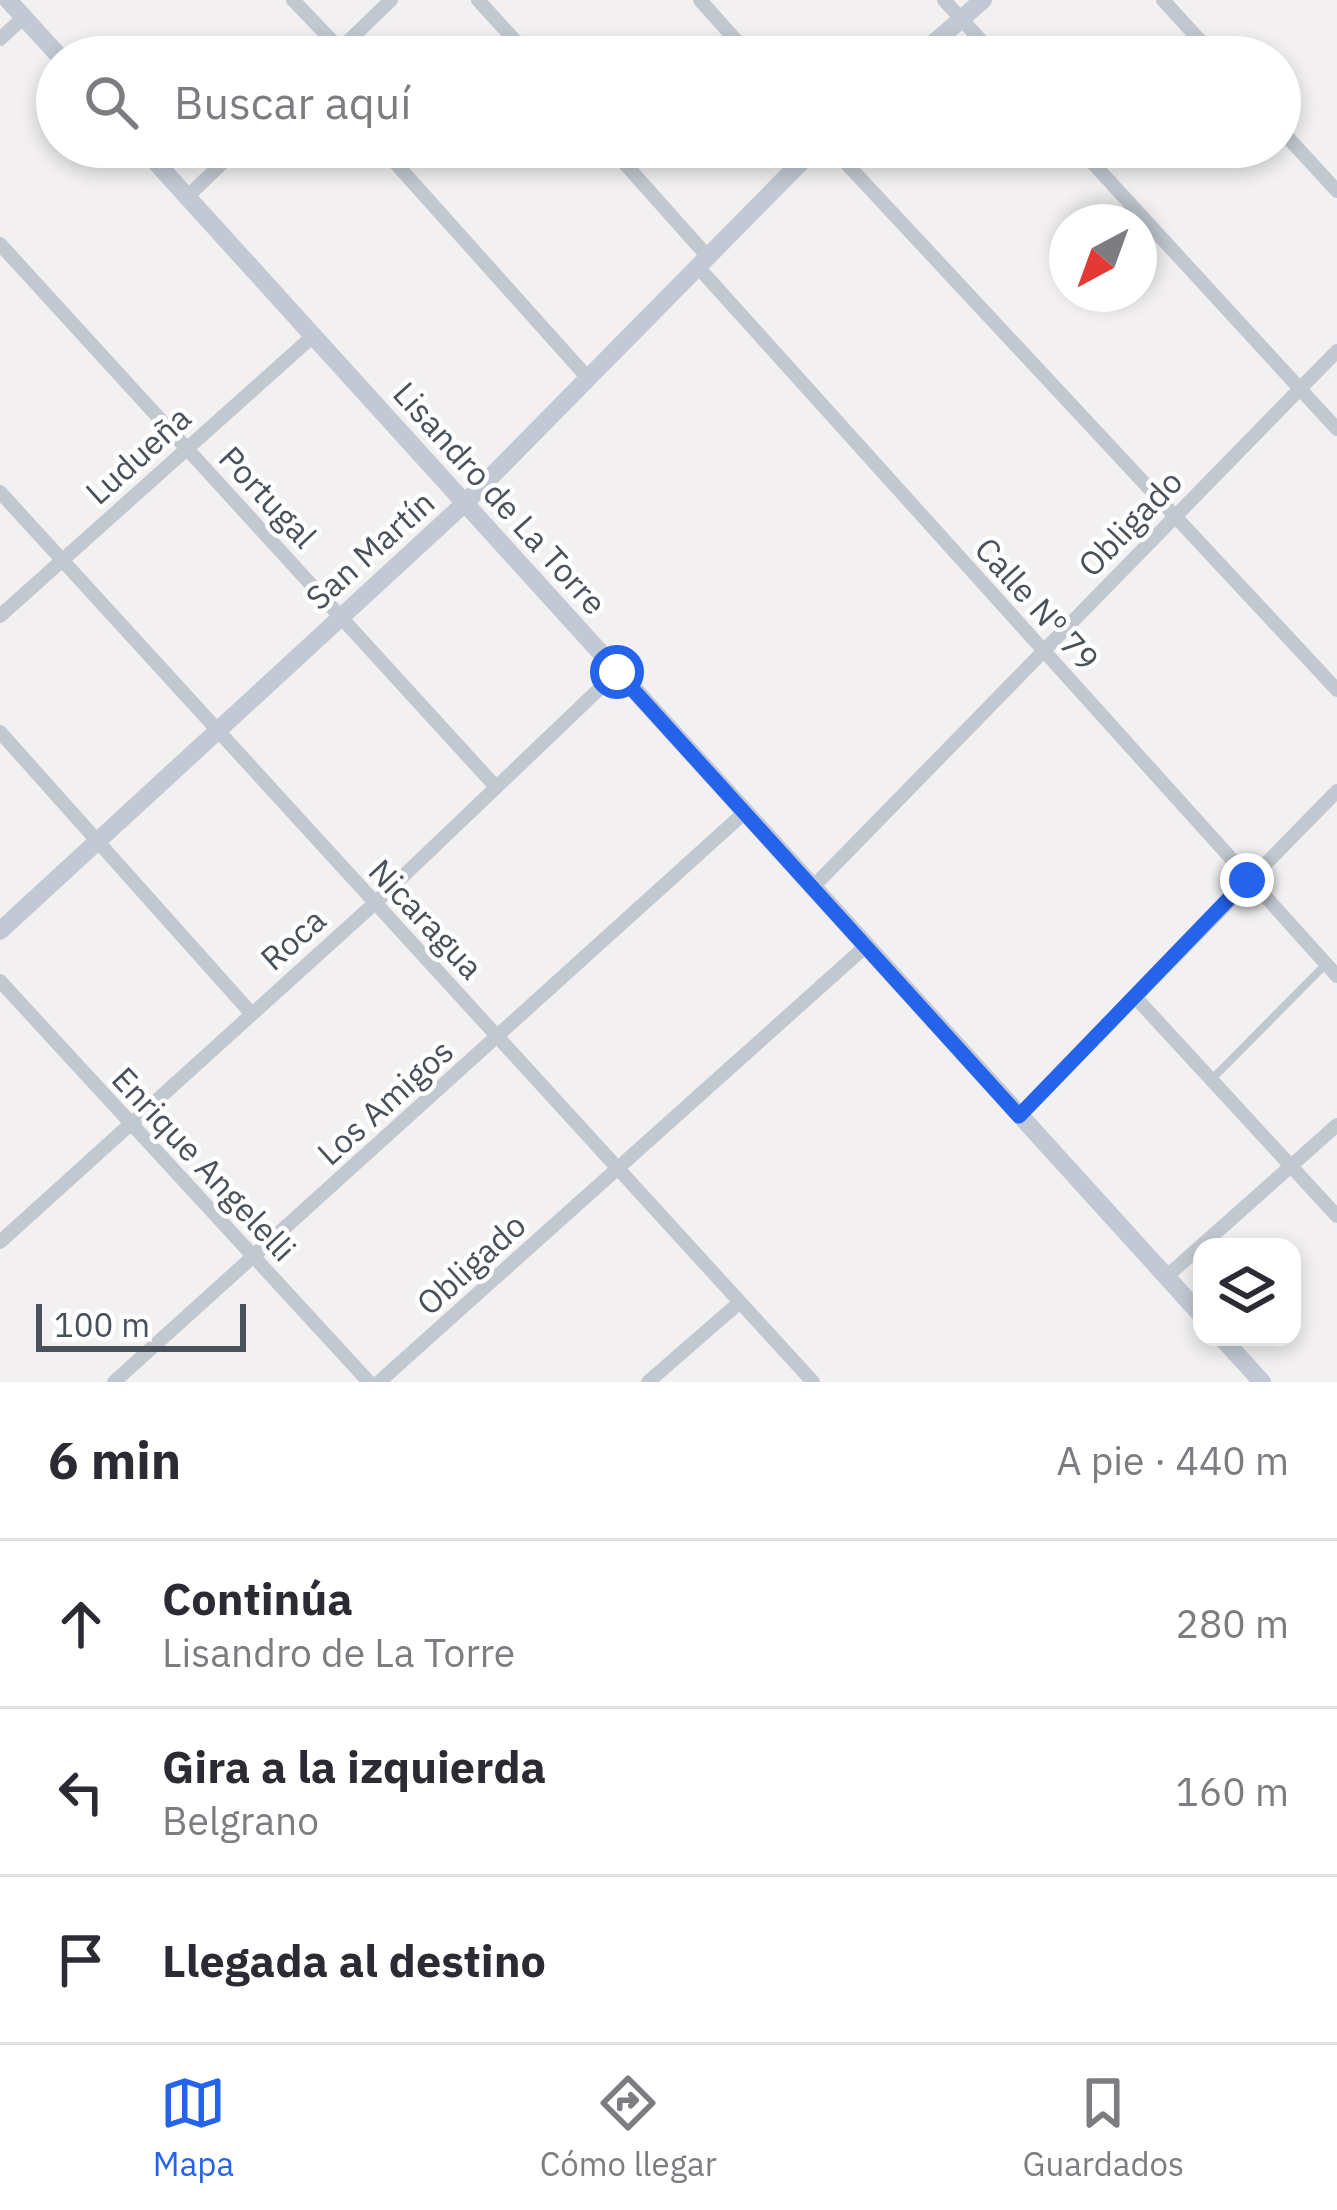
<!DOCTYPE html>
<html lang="es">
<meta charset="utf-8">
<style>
:root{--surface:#fff;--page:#f2f2f3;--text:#2b2b33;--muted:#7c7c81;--line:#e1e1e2;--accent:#2563eb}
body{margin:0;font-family:"IBM Plex Sans",sans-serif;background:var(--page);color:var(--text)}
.controls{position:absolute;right:36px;bottom:36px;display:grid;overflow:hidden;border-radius:24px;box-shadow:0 6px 18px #0003}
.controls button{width:108px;height:108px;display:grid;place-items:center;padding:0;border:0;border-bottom:3px solid var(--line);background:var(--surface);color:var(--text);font:60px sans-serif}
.compass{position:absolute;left:1049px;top:204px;width:108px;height:108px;border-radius:50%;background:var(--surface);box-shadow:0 6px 18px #0003;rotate:221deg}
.scale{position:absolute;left:36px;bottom:30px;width:210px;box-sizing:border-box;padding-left:12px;border:6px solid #49515b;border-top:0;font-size:33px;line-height:42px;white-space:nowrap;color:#49515b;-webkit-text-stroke:9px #fff;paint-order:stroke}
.stop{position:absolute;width:36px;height:36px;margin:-27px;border:9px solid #2563eb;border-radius:50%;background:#fff}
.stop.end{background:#2563eb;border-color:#fff;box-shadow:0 3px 12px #0008}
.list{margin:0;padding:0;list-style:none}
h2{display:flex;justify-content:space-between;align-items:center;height:156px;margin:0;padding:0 48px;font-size:51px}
h2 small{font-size:39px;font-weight:400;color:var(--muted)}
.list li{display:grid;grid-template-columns:78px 1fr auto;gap:36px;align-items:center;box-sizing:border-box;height:168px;padding:0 48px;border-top:3px solid var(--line)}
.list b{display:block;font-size:45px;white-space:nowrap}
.list p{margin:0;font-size:39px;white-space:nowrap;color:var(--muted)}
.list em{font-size:39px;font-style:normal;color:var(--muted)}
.icon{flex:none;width:66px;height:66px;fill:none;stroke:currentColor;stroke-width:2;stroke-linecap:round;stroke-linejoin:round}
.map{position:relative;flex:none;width:1337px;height:1382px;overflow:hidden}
.search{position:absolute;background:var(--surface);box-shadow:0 6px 18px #0003;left:36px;right:36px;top:36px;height:132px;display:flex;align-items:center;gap:30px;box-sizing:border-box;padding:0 42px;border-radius:66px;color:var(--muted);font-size:45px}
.sheet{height:660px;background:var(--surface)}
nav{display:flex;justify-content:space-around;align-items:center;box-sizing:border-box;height:168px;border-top:3px solid var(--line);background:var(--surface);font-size:33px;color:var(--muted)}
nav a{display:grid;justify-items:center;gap:6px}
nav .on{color:var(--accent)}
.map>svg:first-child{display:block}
</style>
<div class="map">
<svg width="1337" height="1382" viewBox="0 0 1337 1382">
<rect width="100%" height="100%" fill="#f2f0f0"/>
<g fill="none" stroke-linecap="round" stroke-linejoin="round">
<!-- lane -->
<path stroke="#c2c8d0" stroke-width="8" d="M1212,1079L1325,965"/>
<!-- street -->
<path stroke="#c2c8d0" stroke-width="14" d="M293,0L340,49
M478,0L530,57
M700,0L751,57
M944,0L996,57
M1163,0L1215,57
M0,39L24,17
M332,57L391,0
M1280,129L1337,191
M381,147L588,378
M610,147L708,257
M831,147L1337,690
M1078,147L1337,429
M187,197L239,147
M0,244L496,787
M698,267L1337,976
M0,492L813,1382
M0,616L313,336
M0,732L251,1013
M812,888L1337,351
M0,981L369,1382
M1136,998L1337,1216
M1019,1116L1337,791
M0,1242L375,903L617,672
M1166,1277L1337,1125
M114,1382L744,813
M379,1382L866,946
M648,1382L740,1302"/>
<!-- secondary -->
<path stroke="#c2c9d4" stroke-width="18" d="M8,0L60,57
M918,57L983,0
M142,147L1202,1316
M0,931L465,503L816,147
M1221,1337L1262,1382"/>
</g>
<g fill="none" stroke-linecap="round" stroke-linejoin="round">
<!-- route -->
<path stroke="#2563eb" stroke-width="15" d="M617,672L1019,1116L1247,880"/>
</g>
<g text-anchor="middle" stroke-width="9" stroke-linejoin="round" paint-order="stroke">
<!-- street labels -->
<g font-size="33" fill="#49515b" stroke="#fff">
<text transform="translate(138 455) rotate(-42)" y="12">Ludueña</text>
<text transform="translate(268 497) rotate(47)" y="12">Portugal</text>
<text transform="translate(500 498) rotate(48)" y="12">Lisandro de La Torre</text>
<text transform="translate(1130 523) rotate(-46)" y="12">Obligado</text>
<text transform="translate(370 550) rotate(-42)" y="12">San Martín</text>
<text transform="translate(1037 604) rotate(48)" y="12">Calle Nº 79</text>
<text transform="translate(426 919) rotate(47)" y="12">Nicaragua</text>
<text transform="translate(293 939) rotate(-42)" y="12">Roca</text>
<text transform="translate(385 1102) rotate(-42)" y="12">Los Amigos</text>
<text transform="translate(204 1164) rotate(47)" y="12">Enrique Angelelli</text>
<text transform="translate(471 1264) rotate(-42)" y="12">Obligado</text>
</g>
</g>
</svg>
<div class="controls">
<button><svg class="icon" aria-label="layers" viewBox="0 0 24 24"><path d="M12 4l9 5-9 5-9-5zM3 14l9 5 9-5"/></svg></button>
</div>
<svg class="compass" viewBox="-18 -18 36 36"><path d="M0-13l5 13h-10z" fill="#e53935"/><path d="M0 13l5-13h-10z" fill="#7c7c81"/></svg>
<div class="scale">100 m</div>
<div class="stop" style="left:617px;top:672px"></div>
<div class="stop end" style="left:1247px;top:880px"></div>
<div class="search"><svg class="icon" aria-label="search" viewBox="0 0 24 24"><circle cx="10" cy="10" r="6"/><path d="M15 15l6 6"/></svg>Buscar aquí</div>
</div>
<section class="sheet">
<h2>6 min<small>A pie · 440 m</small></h2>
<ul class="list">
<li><svg class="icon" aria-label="ahead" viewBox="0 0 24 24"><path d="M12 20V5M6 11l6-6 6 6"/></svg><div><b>Continúa</b><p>Lisandro de La Torre</p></div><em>280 m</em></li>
<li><svg class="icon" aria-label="left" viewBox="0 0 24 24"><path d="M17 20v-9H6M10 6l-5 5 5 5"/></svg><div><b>Gira a la izquierda</b><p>Belgrano</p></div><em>160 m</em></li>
<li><svg class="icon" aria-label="arrive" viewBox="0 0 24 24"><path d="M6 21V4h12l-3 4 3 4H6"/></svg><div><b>Llegada al destino</b></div></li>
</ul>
</section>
<nav>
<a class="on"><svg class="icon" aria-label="map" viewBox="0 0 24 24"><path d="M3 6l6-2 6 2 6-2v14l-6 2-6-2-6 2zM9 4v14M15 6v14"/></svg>Mapa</a>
<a><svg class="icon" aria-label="directions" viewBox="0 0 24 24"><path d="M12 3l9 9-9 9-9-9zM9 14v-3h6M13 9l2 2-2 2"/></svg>Cómo llegar</a>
<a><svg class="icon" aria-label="saved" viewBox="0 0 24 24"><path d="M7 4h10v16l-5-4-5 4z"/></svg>Guardados</a>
</nav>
